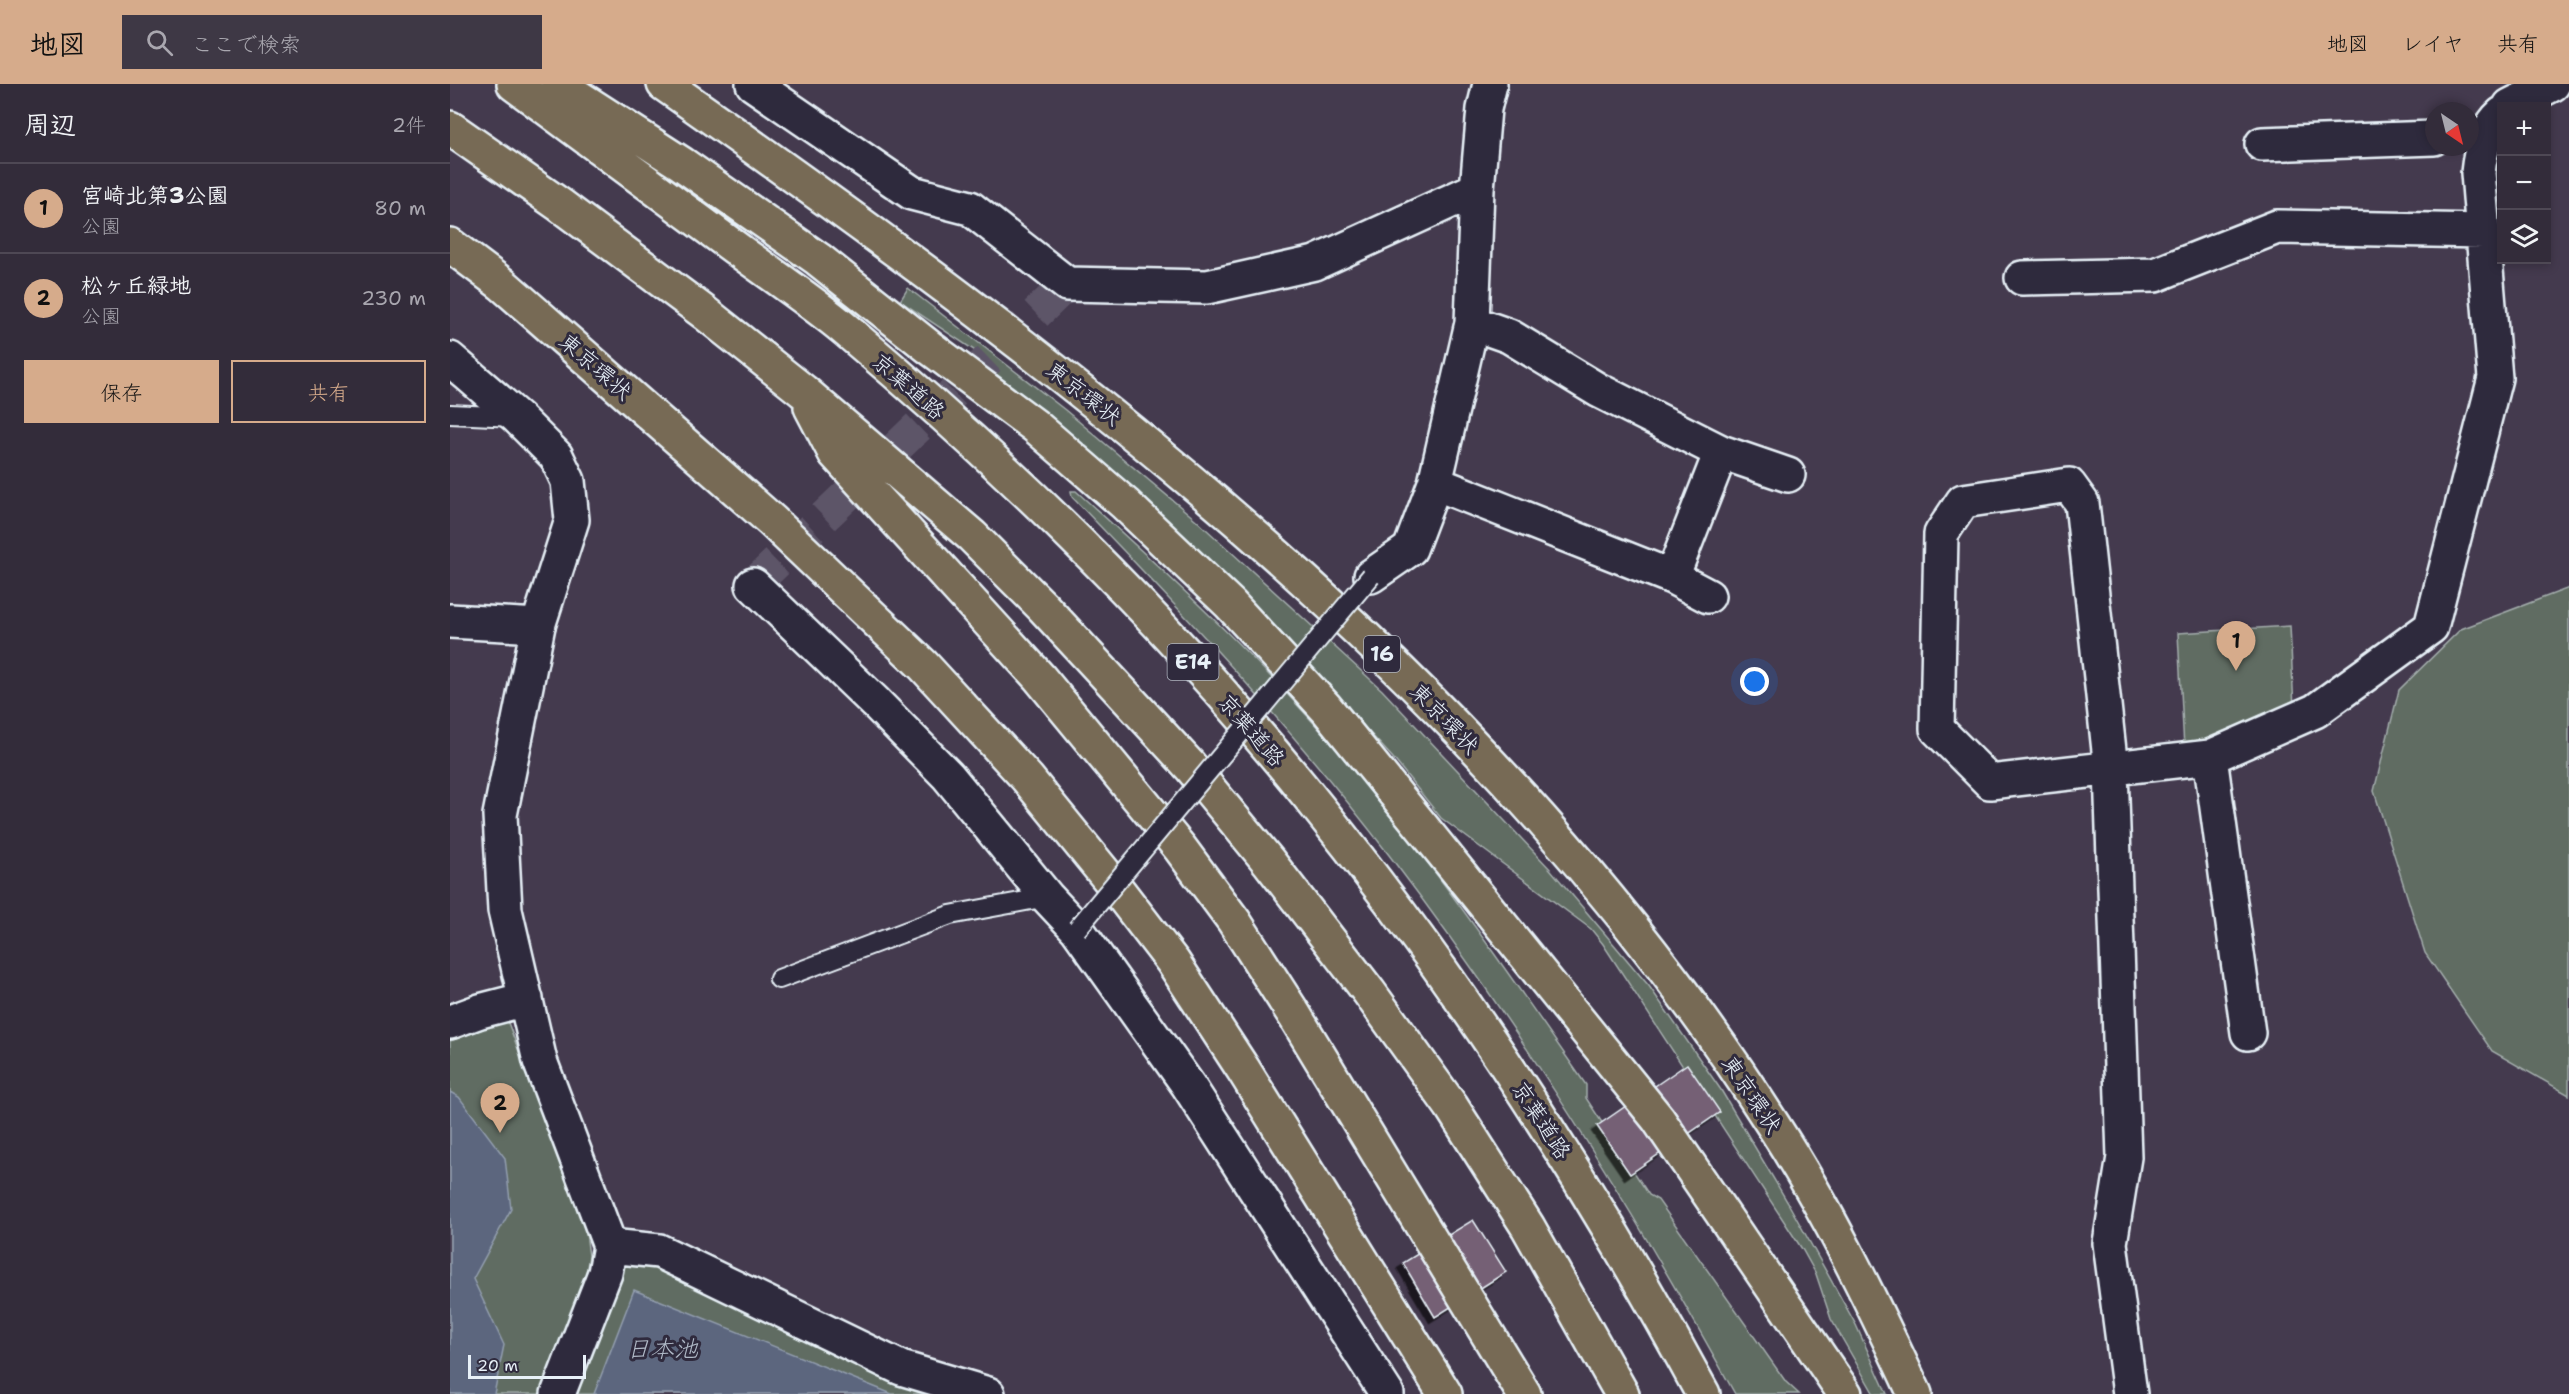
<!DOCTYPE html>
<html lang="ja">
<meta charset="utf-8">
<style>
:root{--surface:#332c3a;--page:#3e3845;--text:#f1f3f6;--muted:#a9a7af;--line:#4e4854;--accent:#d6ab8b}
body{margin:0;font-family:"Shantell Sans","Klee One",sans-serif;background:var(--page);color:var(--text)}
.controls{position:absolute;right:18px;top:18px;display:grid;overflow:hidden;border-radius:0px;box-shadow:0 3px 9px #0003}
.controls button{width:54px;height:54px;display:grid;place-items:center;padding:0;border:0;border-bottom:2px solid var(--line);background:var(--surface);color:var(--text);font:30px sans-serif}
.compass{position:absolute;left:1975px;top:18px;width:54px;height:54px;border-radius:50%;background:var(--surface);box-shadow:0 3px 9px #0003;rotate:145deg}
.scale{position:absolute;left:18px;bottom:15px;width:118px;box-sizing:border-box;padding-left:6px;border:3px solid #e8f1f8;border-top:0;font-size:16px;line-height:21px;white-space:nowrap;color:#e8f1f8;-webkit-text-stroke:4px #2f2a3d;paint-order:stroke}
.you{position:absolute;left:1305px;top:598px;width:21px;height:21px;margin:-15px;border:4px solid #fff;border-radius:50%;background:#1a73e8;box-shadow:0 0 0 9px #1a73e833}
.badge{display:grid;place-items:center;width:39px;height:39px;border-radius:50%;background:var(--accent);color:#111;font-size:20px;font-weight:700}
.pin{position:absolute;translate:-50% -50px;filter:drop-shadow(0 2px 3px #0008)}
.pin::after{content:'';position:absolute;top:32px;width:21px;height:18px;background:inherit;clip-path:polygon(0 0,100% 0,50% 100%)}
.list{margin:0;padding:0;list-style:none}
h2{display:flex;justify-content:space-between;align-items:center;height:78px;margin:0;padding:0 24px;font-size:26px}
h2 small{font-size:20px;font-weight:400;color:var(--muted)}
.list li{display:grid;grid-template-columns:39px 1fr auto;gap:18px;align-items:center;box-sizing:border-box;height:90px;padding:0 24px;border-top:2px solid var(--line)}
.list b{display:block;font-size:22px;white-space:nowrap}
.list p{margin:0;font-size:20px;white-space:nowrap;color:var(--muted)}
.list em{font-size:20px;font-style:normal;color:var(--muted)}
.actions{display:flex;gap:12px;padding:18px 24px}
.actions a{flex:1;padding:14px 0;border:2px solid var(--accent);border-radius:0px;text-align:center;font-size:21px;color:var(--accent)}
.actions .main{background:var(--accent);color:#111}
.icon{flex:none;width:33px;height:33px;fill:none;stroke:currentColor;stroke-width:2;stroke-linecap:round;stroke-linejoin:round}
.map{position:relative;flex:none;width:2119px;height:1310px;overflow:hidden}
header{display:flex;align-items:center;gap:36px;box-sizing:border-box;height:84px;padding:0 30px;background:var(--accent);color:#111}
header strong{font-size:28px}
nav{display:flex;gap:33px;margin-inline-start:auto;font-size:21px}
.search{width:420px;height:54px;background:var(--page);display:flex;align-items:center;gap:15px;box-sizing:border-box;padding:0 21px;border-radius:0px;color:var(--muted);font-size:22px}
main{display:flex}
aside{flex:1;background:var(--surface)}
.map>svg:first-child{display:block}
</style>
<header>
<strong>地図</strong>
<div class="search"><svg class="icon" aria-label="search" viewBox="0 0 24 24"><circle cx="10" cy="10" r="6"/><path d="M15 15l6 6"/></svg>ここで検索</div>
<nav><a>地図</a><a>レイヤ</a><a>共有</a></nav>
</header>
<main>
<aside>
<h2>周辺<small>2件</small></h2>
<ul class="list">
<li><span class="badge">1</span><div><b>宮崎北第3公園</b><p>公園</p></div><em>80 m</em></li>
<li><span class="badge">2</span><div><b>松ヶ丘緑地</b><p>公園</p></div><em>230 m</em></li>
</ul>
<div class="actions"><a class="main">保存</a><a>共有</a></div>
</aside>
<div class="map">
<svg width="2119" height="1310" viewBox="0 0 2119 1310">
<defs>
<filter id="shadow"><feDropShadow dx="-5.5" dy="5.5" stdDeviation="0" flood-color="#0009"/></filter>
</defs>
<rect width="100%" height="100%" fill="#443a4e"/>
<filter id="ink" filterUnits="userSpaceOnUse"><feTurbulence type="fractalNoise" baseFrequency=".0167" numOctaves="2"/><feDisplacementMap in="SourceGraphic" scale="12" xChannelSelector="R" yChannelSelector="G"/><feConvolveMatrix kernelMatrix="1 2 1 2 8 2 1 2 1" color-interpolation-filters="sRGB"/></filter>
<g filter="url(#ink)">
<!-- green -->
<path fill="#606c62" stroke="#a4aead" stroke-width="1.5" d="M458,204L615,326L745,435L932,606L1101,786L1199,902L1271,1006L1338,1119L1406,1241L1437,1310H1424L1381,1235L1366,1190L1352,1165L1153,860L1141,845L991,734L943,674L787,504L636,364L528,275L530,270L450,217Z
M621,407H626C720,492 814,579 896,676C983,779 1059,890 1136,1001V1014L1199,1111L1208,1116L1336,1298L1349,1310H1285C1182,1123 1069,941 939,771C842,644 733,528 622,413Z
M2119,504V1011L2042,967L1975,869L1924,707L1949,606L2011,545Z
M1840,542L1844,625L1734,664L1728,549Z
M57,936L135,1141L139,1172L130,1222L94,1310H0V957Z
M193,1172L511,1310H118L168,1182Z"/>
<!-- water -->
<path fill="#5b667e" stroke="#939eaf" stroke-width="1.5" d="M0,1008L9,1013L55,1074L61,1125L23,1195L54,1261L44,1310H0Z
M184,1206L442,1310H144Z"/>
<!-- building -->
<path fill="#756075" stroke="#e8f1f8" stroke-width="1.5" filter="url(#shadow)" d="M1237,980L1270,1028L1180,1090L1147,1042Z
M1023,1136L1056,1188L985,1233L953,1179Z"/>
<g fill="none" stroke-linecap="round" stroke-linejoin="round">
<!-- street-tunnel -->
<path stroke="#5d5568" stroke-width="33" stroke-dasharray="33 16" stroke-linecap="butt" d="M303,501L617,200"/>
<!-- lane casing -->
<g stroke="#e8f1f8" stroke-width="22">
<path id="lane" d="M0,330L65,333
M329,895L500,831L597,813"/>
</g>
<!-- street casing -->
<g stroke="#e8f1f8" stroke-width="38">
<path id="street" d="M303,0L462,109L520,124L617,200L757,203L865,179L1027,105
M2060,22L2103,0
M1812,60L1984,54
M1572,194L1705,191L1827,143L2033,147
M1022,239L1059,252L1148,306L1271,368L1338,391
M0,275L67,333L106,372L118,397L122,436L88,542L50,731L55,826L90,977L160,1162L155,1189L108,1310
M985,399L1222,493L1258,512
M921,492L960,465L985,399L1022,239L1027,105L1034,25L1040,0
M1222,493L1271,368
M303,501L426,619L498,692L597,813L627,845L738,1001L937,1310
M0,537L88,542
M1760,673L1798,949
M0,938L30,927L76,915
M160,1162L209,1167L451,1284L538,1310
M1680,1310L1660,1159L1674,1073L1661,685L1632,419L1619,401L1513,417L1491,450L1487,645L1540,698L1760,673L1865,627L1981,543L2045,294L2028,89C2030,68 2035,45 2052,30"/>
</g>
<!-- highway casing -->
<g stroke="#e8f1f8" stroke-width="38">
<path id="highway" d="M64,0C136,53 208,107 280,160C319,189 359,215 396,246C561,385 722,543 858,711C1009,897 1139,1099 1253,1310
M108,0L232,80L368,175L479,263L585,342L675,420L780,520L876,624L1208,1035L1395,1310
M214,0C632,293 1045,604 1323,1041C1378,1126 1422,1218 1465,1310
M0,44L110,121L255,229L353,307L522,452L593,523L740,682L819,778L919,908L1001,1022L1078,1143L1172,1310
M0,161L52,200L322,437L473,581L577,694L660,796L723,878L793,985L995,1310
M361,323L385,369L589,593L730,764L784,837L845,932L1074,1310"/>
</g>
<!-- lane -->
<use href="#lane" stroke="#2f2a3d" stroke-width="18"/>
<!-- street -->
<use href="#street" stroke="#2f2a3d" stroke-width="33"/>
<!-- highway -->
<use href="#highway" stroke="#776a54" stroke-width="33"/>
<!-- lane-bridge casing -->
<g stroke="#e8f1f8" stroke-width="22" stroke-linecap="butt">
<path id="lane-bridge" d="M627,845L921,492"/>
</g>
<!-- lane-bridge -->
<use href="#lane-bridge" stroke="#2f2a3d" stroke-width="18"/>
</g>
</g>
<g text-anchor="middle" stroke-width="6" stroke-linejoin="round" paint-order="stroke">
<!-- shield labels -->
<g fill="#2f2a3d" stroke="#b0b5c0" stroke-width="1.5">
<rect x="914" y="552" width="36" height="36" rx="4.5"/>
<rect x="717.5" y="560" width="51" height="36" rx="4.5"/>
</g>
<g font-size="21" font-weight="bold" fill="#e8f1f8">
<text x="932" y="577">16</text>
<text x="743" y="585">E14</text>
</g>
<!-- street labels -->
<g font-size="22" fill="#e8f1f8" stroke="#2f2a3d">
<text transform="translate(146 282) rotate(41)" y="8">東京環状</text>
<text transform="translate(459 302) rotate(41)" y="8">京葉道路</text>
<text transform="translate(634 309) rotate(38)" y="8">東京環状</text>
<text transform="translate(995 634) rotate(46)" y="8">東京環状</text>
<text transform="translate(802 646) rotate(49)" y="8">京葉道路</text>
<text transform="translate(1302 1010) rotate(56)" y="8">東京環状</text>
<text transform="translate(1092 1036) rotate(57)" y="8">京葉道路</text>
</g>
<!-- water labels -->
<g font-size="24" font-style="italic" fill="#b0b9c7" stroke="#2f2a3d">
<text x="212" y="1273">日本池</text>
</g>
</g>
</svg>
<div class="controls">
<button>+</button>
<button>−</button>
<button><svg class="icon" aria-label="layers" viewBox="0 0 24 24"><path d="M12 4l9 5-9 5-9-5zM3 14l9 5 9-5"/></svg></button>
</div>
<svg class="compass" viewBox="-18 -18 36 36"><path d="M0-13l5 13h-10z" fill="#e53935"/><path d="M0 13l5-13h-10z" fill="#a9a7af"/></svg>
<div class="scale">20 m</div>
<div class="you"></div>
<div class="pin badge" style="left:1786px;top:587px">1</div>
<div class="pin badge" style="left:50px;top:1049px">2</div>
</div>
</main>
